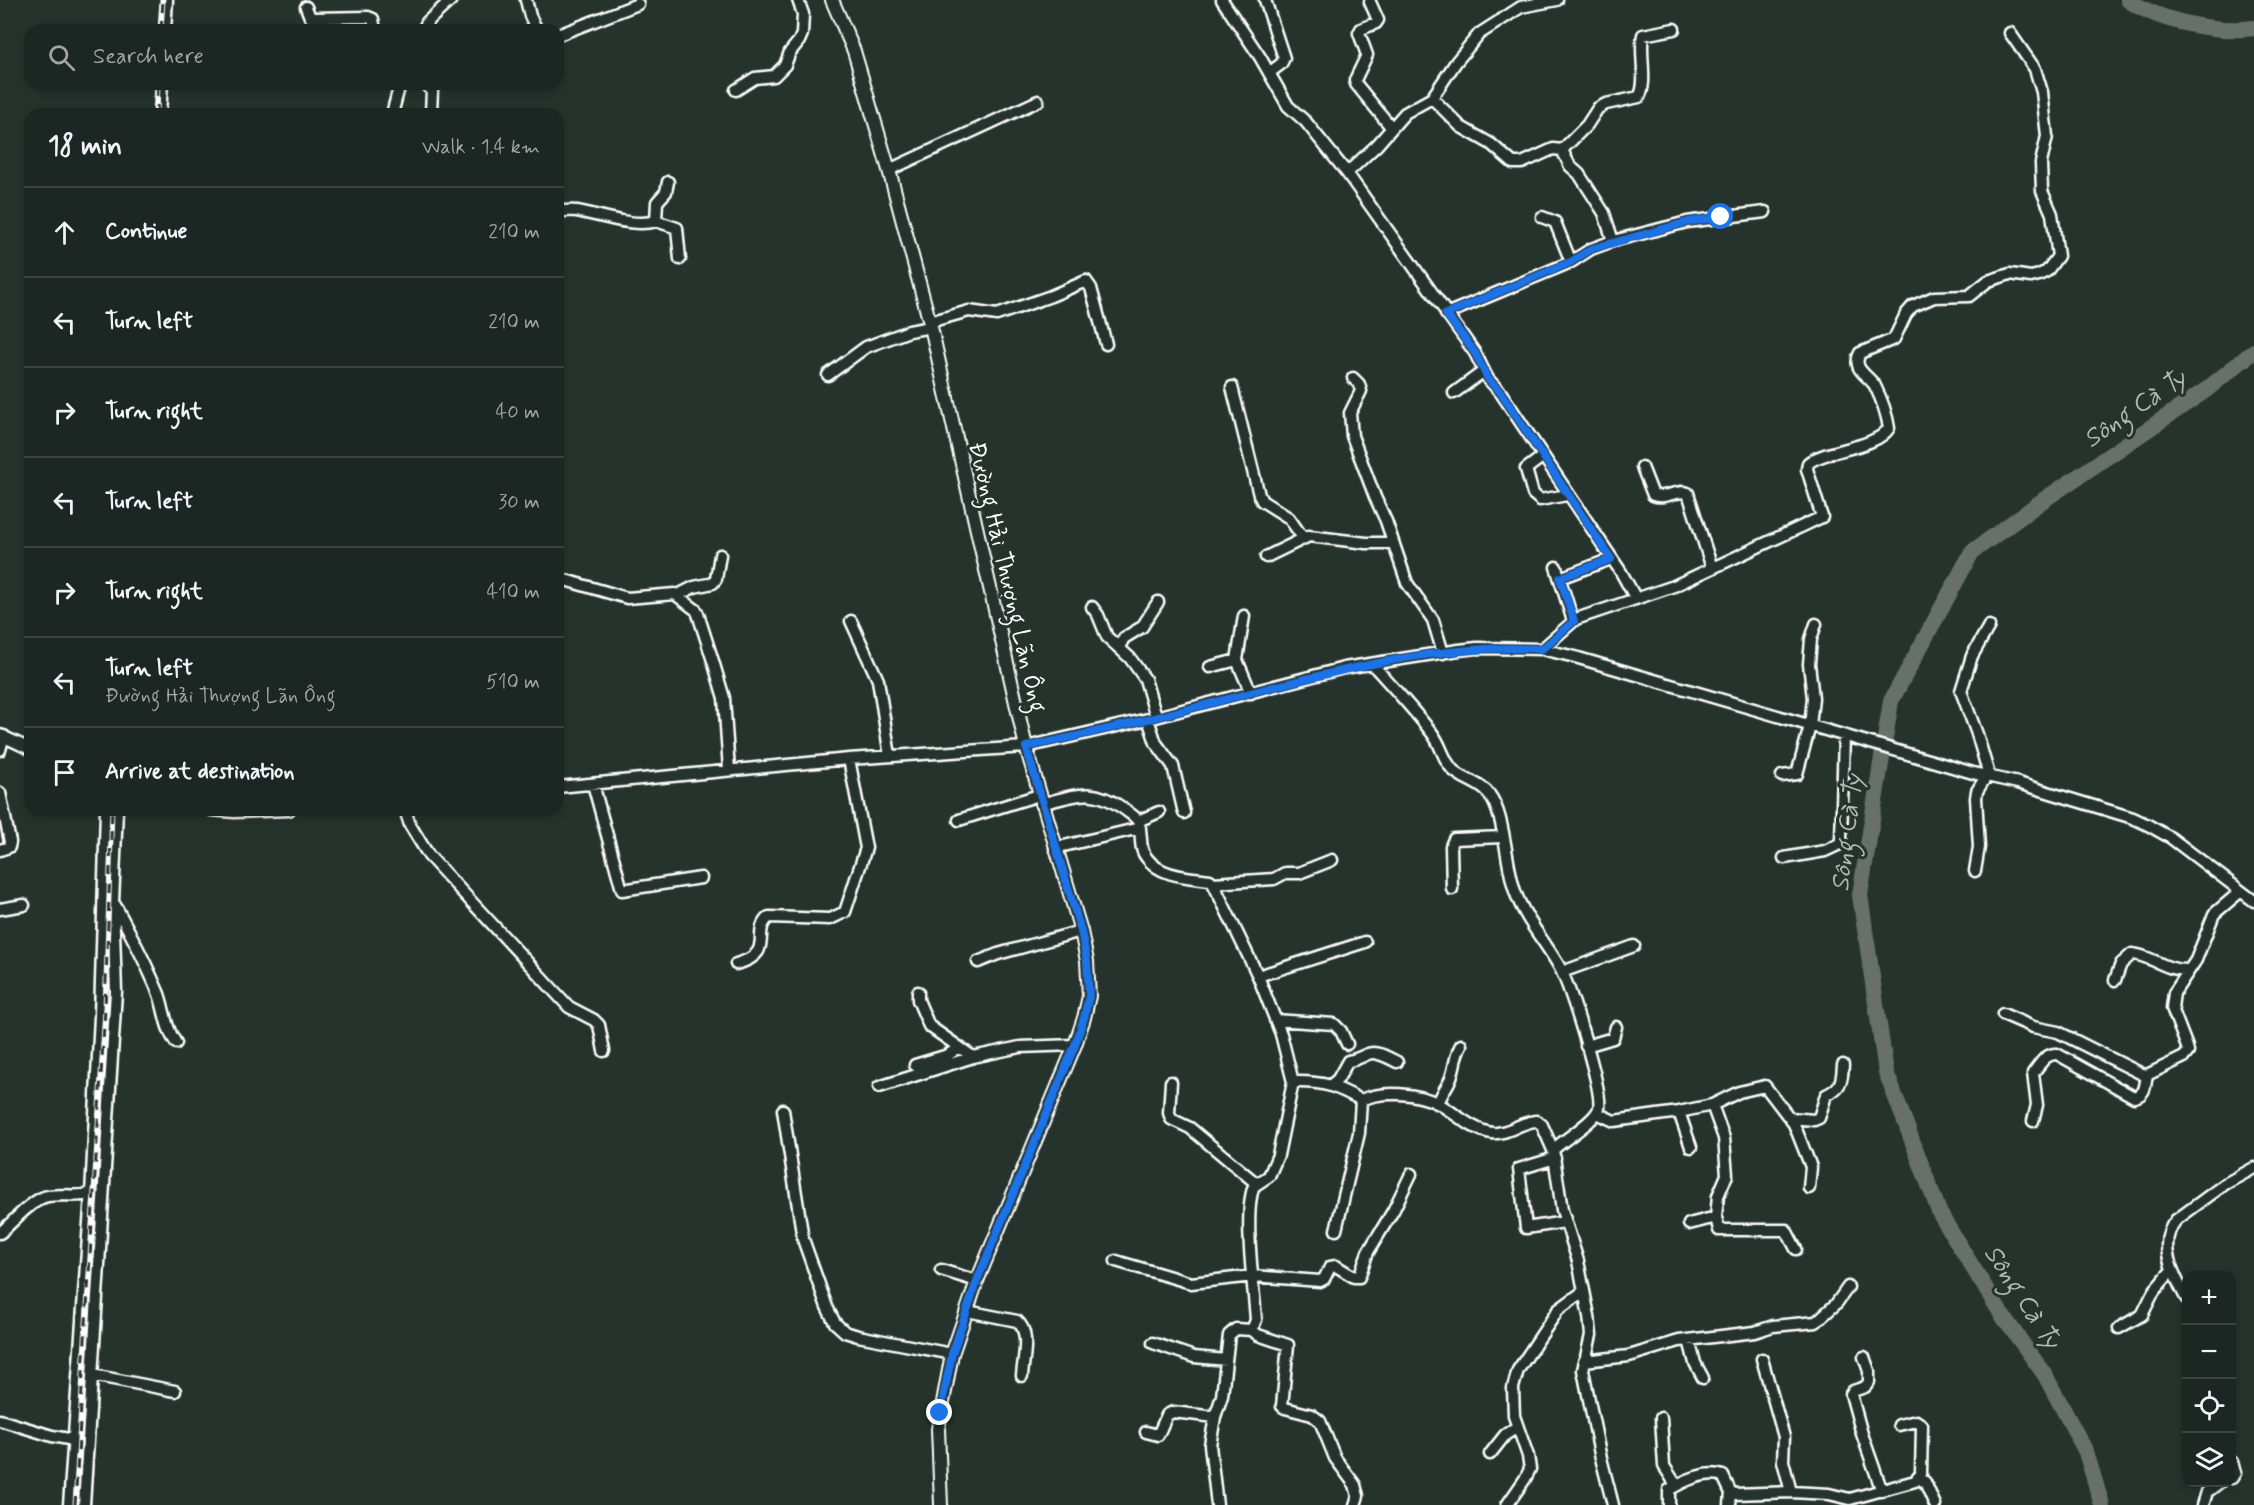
<!DOCTYPE html>
<meta charset="utf-8">
<style>
:root{--surface:#1c2622;--page:#252e2a;--text:#f1f3f6;--muted:#a0a5a5;--line:#3a4340}
body{margin:0;font-family:Mynerve,sans-serif;background:var(--page);color:var(--text)}
.controls{position:absolute;right:18px;bottom:18px;display:grid;overflow:hidden;border-radius:12px;box-shadow:0 3px 9px #0003}
.controls button{width:54px;height:54px;display:grid;place-items:center;padding:0;border:0;border-bottom:2px solid var(--line);background:var(--surface);color:var(--text);font:30px sans-serif}
.stop{position:absolute;width:18px;height:18px;margin:-14px;border:4px solid #1a73e8;border-radius:50%;background:#fff}
.stop.end{background:#1a73e8;border-color:#fff;box-shadow:0 2px 6px #0008}
.list{margin:0;padding:0;list-style:none}
h2{display:flex;justify-content:space-between;align-items:center;height:78px;margin:0;padding:0 24px;font-size:26px}
h2 small{font-size:20px;font-weight:400;color:var(--muted)}
.list li{display:grid;grid-template-columns:39px 1fr auto;gap:18px;align-items:center;box-sizing:border-box;height:90px;padding:0 24px;border-top:2px solid var(--line)}
.list b{display:block;font-size:22px;white-space:nowrap}
.list p{margin:0;font-size:20px;white-space:nowrap;color:var(--muted)}
.list em{font-size:20px;font-style:normal;color:var(--muted)}
.icon{flex:none;width:33px;height:33px;fill:none;stroke:currentColor;stroke-width:2;stroke-linecap:round;stroke-linejoin:round}
.map{position:relative;flex:none;width:2254px;height:1505px;overflow:hidden}
.search{position:absolute;background:var(--surface);box-shadow:0 3px 9px #0003;left:24px;top:24px;width:540px;height:66px;display:flex;align-items:center;gap:15px;box-sizing:border-box;padding:0 21px;border-radius:18px;color:var(--muted);font-size:22px}
.panel{position:absolute;background:var(--surface);box-shadow:0 3px 9px #0003;left:24px;top:108px;width:540px;height:708px;border-radius:18px}
.map>svg:first-child{display:block}
</style>
<div class="map">
<svg width="2254" height="1505" viewBox="0 0 2254 1505">
<rect width="100%" height="100%" fill="#26332d"/>
<filter id="ink" filterUnits="userSpaceOnUse"><feTurbulence type="fractalNoise" baseFrequency=".0167" numOctaves="2"/><feDisplacementMap in="SourceGraphic" scale="12" xChannelSelector="R" yChannelSelector="G"/><feConvolveMatrix kernelMatrix="1 2 1 2 8 2 1 2 1" color-interpolation-filters="sRGB"/></filter>
<g filter="url(#ink)">
<g fill="none" stroke-linecap="round" stroke-linejoin="round">
<!-- river -->
<path stroke="#67706c" stroke-width="16" d="M2128,0C2161,22 2216,33 2254,28
M2102,1505L2086,1452L2045,1375L2002,1315L1940,1214L1886,1072L1860,895L1891,701L1972,552L2042,501L2206,390L2254,351"/>
<!-- minor casing -->
<g stroke="#fff" stroke-width="15">
<path id="minor" d="M526,0L530,16L537,30
M1222,0L1260,57L1288,106L1306,122L1347,173L1475,353L1488,379L1501,393L1621,572L1636,599
M1265,0L1284,58L1281,64L1269,73
M1370,2L1378,20L1376,23L1361,29L1359,33L1367,55L1355,80L1356,84L1391,127
M306,7L310,17L313,18L368,17L373,19L375,30
M165,30L167,0
M423,30L427,22L451,0
M558,35L638,4
M425,84L432,91L431,112
M736,90L755,78L774,76L785,65L790,52L799,41L802,34L803,14L798,0
M1432,98L1461,127L1491,144L1513,163H1522L1553,149L1562,150L1570,166L1579,174L1604,213L1613,241
M160,114L162,84
M392,114L400,84
M1562,150L1587,125L1598,108L1606,104L1639,97C1648,83 1639,53 1643,35L1674,29
M889,170L1038,101
M1347,173L1377,145L1405,113L1432,98L1456,62L1479,34L1521,7L1557,0
M558,210C564,212 571,210 577,211C600,215 634,228 656,221L657,202L666,192L668,182
M1542,217L1555,222L1571,262
M656,221L677,228L680,259
M1446,314L1571,262L1591,249L1613,241L1687,222L1765,212
M929,322L969,311L997,315L1051,296L1086,281L1091,288L1106,344
M828,375L866,347L909,331L931,327
M1353,378L1359,384L1361,391L1350,413L1352,436L1375,497L1386,521L1407,583L1433,620L1443,653
M1232,387L1259,495L1262,501L1289,518L1303,538
M1454,393L1484,371
M1542,457L1526,469L1533,494L1540,500L1567,495
M1642,467L1653,495C1665,500 1676,489 1688,493L1712,568
M1266,557L1309,536L1366,543H1393
M1556,567L1573,621
M558,578L627,598L675,594L696,610L698,614L713,661L724,698L729,770
M1560,578L1611,559
M678,595L694,587L713,583L716,579L720,555
M1092,607L1098,615L1107,637L1130,658L1145,679L1156,717
M1244,616L1237,660L1251,693
M851,621L878,680L890,756
M1119,647L1124,638L1142,627L1158,602
M1542,649L1576,619L1674,586L1822,517L1807,469L1808,463C1825,449 1876,449 1889,428C1887,415 1881,398 1875,386C1868,375 1851,369 1860,353L1894,339L1906,314L1913,306L1934,297L1969,296L1988,281L2010,274L2031,277L2039,275L2047,271L2058,256L2052,214L2042,191L2041,163L2047,136L2042,92L2035,69L2010,33
M1372,664C1393,687 1413,709 1432,733C1441,744 1443,759 1452,769C1462,780 1480,782 1489,794C1506,816 1505,866 1516,894C1526,921 1547,944 1560,968C1570,987 1603,1090 1599,1108C1596,1121 1564,1139 1553,1150L1562,1210L1578,1261L1589,1316L1591,1335L1583,1370L1600,1454L1613,1505
M1210,667L1237,660
M1148,719L1156,743L1173,766L1184,813
M0,735L30,749
M0,750L4,736
M1989,775L1977,734L1961,691L1972,656L1989,626
M1782,776L1797,774L1810,726L1813,698L1809,664L1811,639L1816,624
M593,784L622,890L701,878
M558,787L849,759L1026,747L1148,719L1344,668L1459,650L1477,648L1542,649L1575,657L1973,773L2018,783L2133,818L2148,825L2171,838L2254,901
M0,793L10,842L9,847L0,850
M1041,804C1077,795 1092,786 1124,809C1129,813 1135,816 1138,821C1143,832 1138,847 1146,857C1160,877 1188,877 1210,880L1213,883L1258,976L1281,1034L1293,1082L1278,1155L1269,1176L1254,1186C1243,1212 1254,1289 1256,1320L1252,1330L1236,1329L1229,1335L1222,1396L1215,1417L1210,1445L1217,1505
M211,810L234,812L289,810
M405,810L410,825L429,856L569,1007L594,1020L599,1025L604,1051
M959,820L1039,795
M1138,821L1159,812
M1055,848L1140,828
M1784,858L1825,851L1840,844L1841,840L1844,736
M1975,871L1979,847L1976,798L1977,791L1987,775
M1213,883L1274,879L1285,873H1299L1332,860
M1452,889L1451,846L1454,839L1503,837
M115,905C131,934 146,963 159,994C165,1011 165,1027 176,1043
M0,909L24,905
M978,962L998,954L1081,931
M736,964C777,953 750,932 769,917L830,919L845,912L866,848L849,759
M1562,972L1634,946
M1258,976L1365,942
M2115,980L2121,964L2132,954C2151,955 2164,971 2189,970
M918,992V1000L929,1026L973,1057
M2003,1014L2033,1027L2058,1032L2142,1074L2147,1075L2184,1057L2188,1052L2187,1047L2172,1008L2174,993L2196,960L2214,914L2241,891
M1275,1020L1334,1024L1341,1031L1347,1044
M1586,1046L1613,1038L1616,1027
M915,1065L948,1055L958,1048
M1171,1082L1169,1113L1171,1119L1190,1128L1257,1184
M1293,1082C1322,1081 1336,1086 1361,1100C1382,1090 1418,1093 1439,1104C1455,1113 1472,1130 1492,1133C1507,1135 1522,1121 1537,1121L1542,1125L1553,1150
M1331,1085L1338,1079L1348,1061C1357,1060 1360,1057 1368,1054C1376,1050 1389,1058 1397,1062
M879,1087L973,1057L1020,1047L1075,1045
M1438,1103C1441,1096 1445,1089 1449,1082C1455,1071 1454,1057 1461,1045
M783,1110L803,1239L827,1307L835,1323L845,1332L858,1336L952,1354
M1679,1112L1691,1147
M1597,1113L1614,1121L1679,1112L1712,1105L1739,1092L1765,1086L1794,1124L1811,1167L1809,1188
M1790,1118L1814,1120L1819,1118L1826,1095C1841,1088 1842,1082 1843,1065
M2033,1121L2037,1105L2033,1073C2040,1065 2045,1053 2057,1054L2134,1097C2146,1095 2145,1085 2147,1075
M1555,1158L1519,1169L1526,1228L1565,1222
M1716,1217L1719,1230H1786L1796,1249
M1689,1224L1716,1217L1718,1196L1727,1175L1724,1138L1712,1105
M1336,1230L1359,1133L1361,1100
M0,1233C12,1223 33,1198 48,1196C62,1194 76,1197 91,1194
M1116,1261L1191,1283L1253,1276L1320,1281L1324,1279L1330,1267L1336,1266L1354,1277H1359L1368,1252L1393,1211L1411,1174
M941,1270L977,1281
M2186,1298C2174,1275 2156,1244 2176,1220L2225,1184L2254,1168
M967,1311L1017,1321C1031,1332 1023,1359 1022,1376
M2119,1328L2142,1315L2154,1291L2172,1270
M1252,1330L1258,1335L1288,1345L1282,1406L1285,1408L1312,1415L1320,1421L1335,1458L1355,1485L1358,1496L1355,1505
M1689,1340L1695,1363L1703,1378
M1153,1343L1194,1357L1226,1360
M1864,1357L1869,1371V1382L1865,1387L1853,1391L1851,1394L1862,1434L1882,1491
M1762,1359L1784,1437L1783,1461L1791,1492
M1584,1361L1629,1356L1679,1341L1755,1332L1773,1326L1816,1322L1836,1304L1848,1287
M92,1375L175,1391
M1661,1418L1664,1466L1676,1485
M0,1420L52,1436L74,1440
M1146,1432L1158,1435L1167,1415L1173,1412L1215,1417
M1490,1454L1505,1435L1517,1427
M2232,1462L2235,1473L2232,1478
M1919,1478L1925,1482L1935,1505
M69,1505L91,1194L100,1016L106,810
M84,1505L116,992L113,902L117,810
M1507,1505L1525,1479L1530,1469L1528,1456L1514,1416L1513,1388L1518,1370L1558,1310L1584,1291
M1669,1505V1490C1683,1481 1706,1470 1723,1476L1730,1491L1734,1494L1791,1492L1829,1494L1850,1499L1915,1481L1921,1474L1922,1425L1916,1421L1899,1425
M1730,1505L1731,1492
M2203,1505L2207,1492L2220,1482"/>
</g>
<!-- tertiary casing -->
<g stroke="#fff" stroke-width="16">
<path id="tertiary" d="M832,0L854,51L889,170L931,327L1026,747L1081,931L1087,961L1089,996L1084,1018L1075,1045L977,1281L952,1354L938,1429L941,1505"/>
</g>
<!-- minor -->
<use href="#minor" stroke="#26332d" stroke-width="10"/>
<!-- tertiary -->
<use href="#tertiary" stroke="#26332d" stroke-width="12"/>
<!-- rail casing -->
<g stroke="#fff" stroke-width="5">
<path id="rail" d="M161,30L163,0
M157,114L158,84
M75,1505L105,1009L112,810"/>
</g>
<!-- rail -->
<use href="#rail" stroke="#26332d" stroke-width="3" stroke-dasharray="9" stroke-linecap="butt"/>
</g>
</g>
<g fill="none" stroke-linecap="round" stroke-linejoin="round" filter="url(#ink)">
<!-- route -->
<path stroke="#1a73e8" stroke-width="8" d="M940,1413L952,1354L977,1281L1075,1045L1084,1018L1089,996L1087,961L1081,931L1026,747C1109,730 1191,709 1273,687C1361,665 1450,644 1542,649L1574,621L1560,578L1611,559L1501,393L1488,379L1475,353L1446,314L1571,262L1591,249L1688,222L1721,217"/>
</g>
<g text-anchor="middle" stroke-width="6" stroke-linejoin="round" paint-order="stroke">
<!-- street labels -->
<g font-size="24" fill="#fff" stroke="#26332d">
<text transform="translate(1008 577) rotate(77)" y="8">Đường Hải Thượng Lãn Ông</text>
</g>
<!-- water labels -->
<g font-size="26" font-style="italic" fill="#b3b8b6" stroke="#26332d">
<text transform="translate(2134 408) rotate(-34)" y="9">Sông Cà Ty</text>
<text transform="translate(1846 833) rotate(-83)" y="9">Sông Cà Ty</text>
<text transform="translate(2023 1296) rotate(57)" y="9">Sông Cà Ty</text>
</g>
</g>
</svg>
<div class="controls">
<button>+</button>
<button>−</button>
<button><svg class="icon" aria-label="locate" viewBox="0 0 24 24"><circle cx="12" cy="12" r="6"/><path d="M12 2v4M12 18v4M2 12h4M18 12h4"/></svg></button>
<button><svg class="icon" aria-label="layers" viewBox="0 0 24 24"><path d="M12 4l9 5-9 5-9-5zM3 14l9 5 9-5"/></svg></button>
</div>
<div class="stop" style="left:1721px;top:217px"></div>
<div class="stop end" style="left:940px;top:1413px"></div>
<div class="search"><svg class="icon" aria-label="search" viewBox="0 0 24 24"><circle cx="10" cy="10" r="6"/><path d="M15 15l6 6"/></svg>Search here</div>
<section class="panel">
<h2>18 min<small>Walk · 1.4 km</small></h2>
<ul class="list">
<li><svg class="icon" aria-label="ahead" viewBox="0 0 24 24"><path d="M12 20V5M6 11l6-6 6 6"/></svg><div><b>Continue</b></div><em>210 m</em></li>
<li><svg class="icon" aria-label="left" viewBox="0 0 24 24"><path d="M17 20v-9H6M10 6l-5 5 5 5"/></svg><div><b>Turn left</b></div><em>210 m</em></li>
<li><svg class="icon" aria-label="right" viewBox="0 0 24 24"><path d="M7 20v-9h11M14 6l5 5-5 5"/></svg><div><b>Turn right</b></div><em>40 m</em></li>
<li><svg class="icon" aria-label="left" viewBox="0 0 24 24"><path d="M17 20v-9H6M10 6l-5 5 5 5"/></svg><div><b>Turn left</b></div><em>30 m</em></li>
<li><svg class="icon" aria-label="right" viewBox="0 0 24 24"><path d="M7 20v-9h11M14 6l5 5-5 5"/></svg><div><b>Turn right</b></div><em>410 m</em></li>
<li><svg class="icon" aria-label="left" viewBox="0 0 24 24"><path d="M17 20v-9H6M10 6l-5 5 5 5"/></svg><div><b>Turn left</b><p>Đường Hải Thượng Lãn Ông</p></div><em>510 m</em></li>
<li><svg class="icon" aria-label="arrive" viewBox="0 0 24 24"><path d="M6 21V4h12l-3 4 3 4H6"/></svg><div><b>Arrive at destination</b></div></li>
</ul>
</section>
</div>
